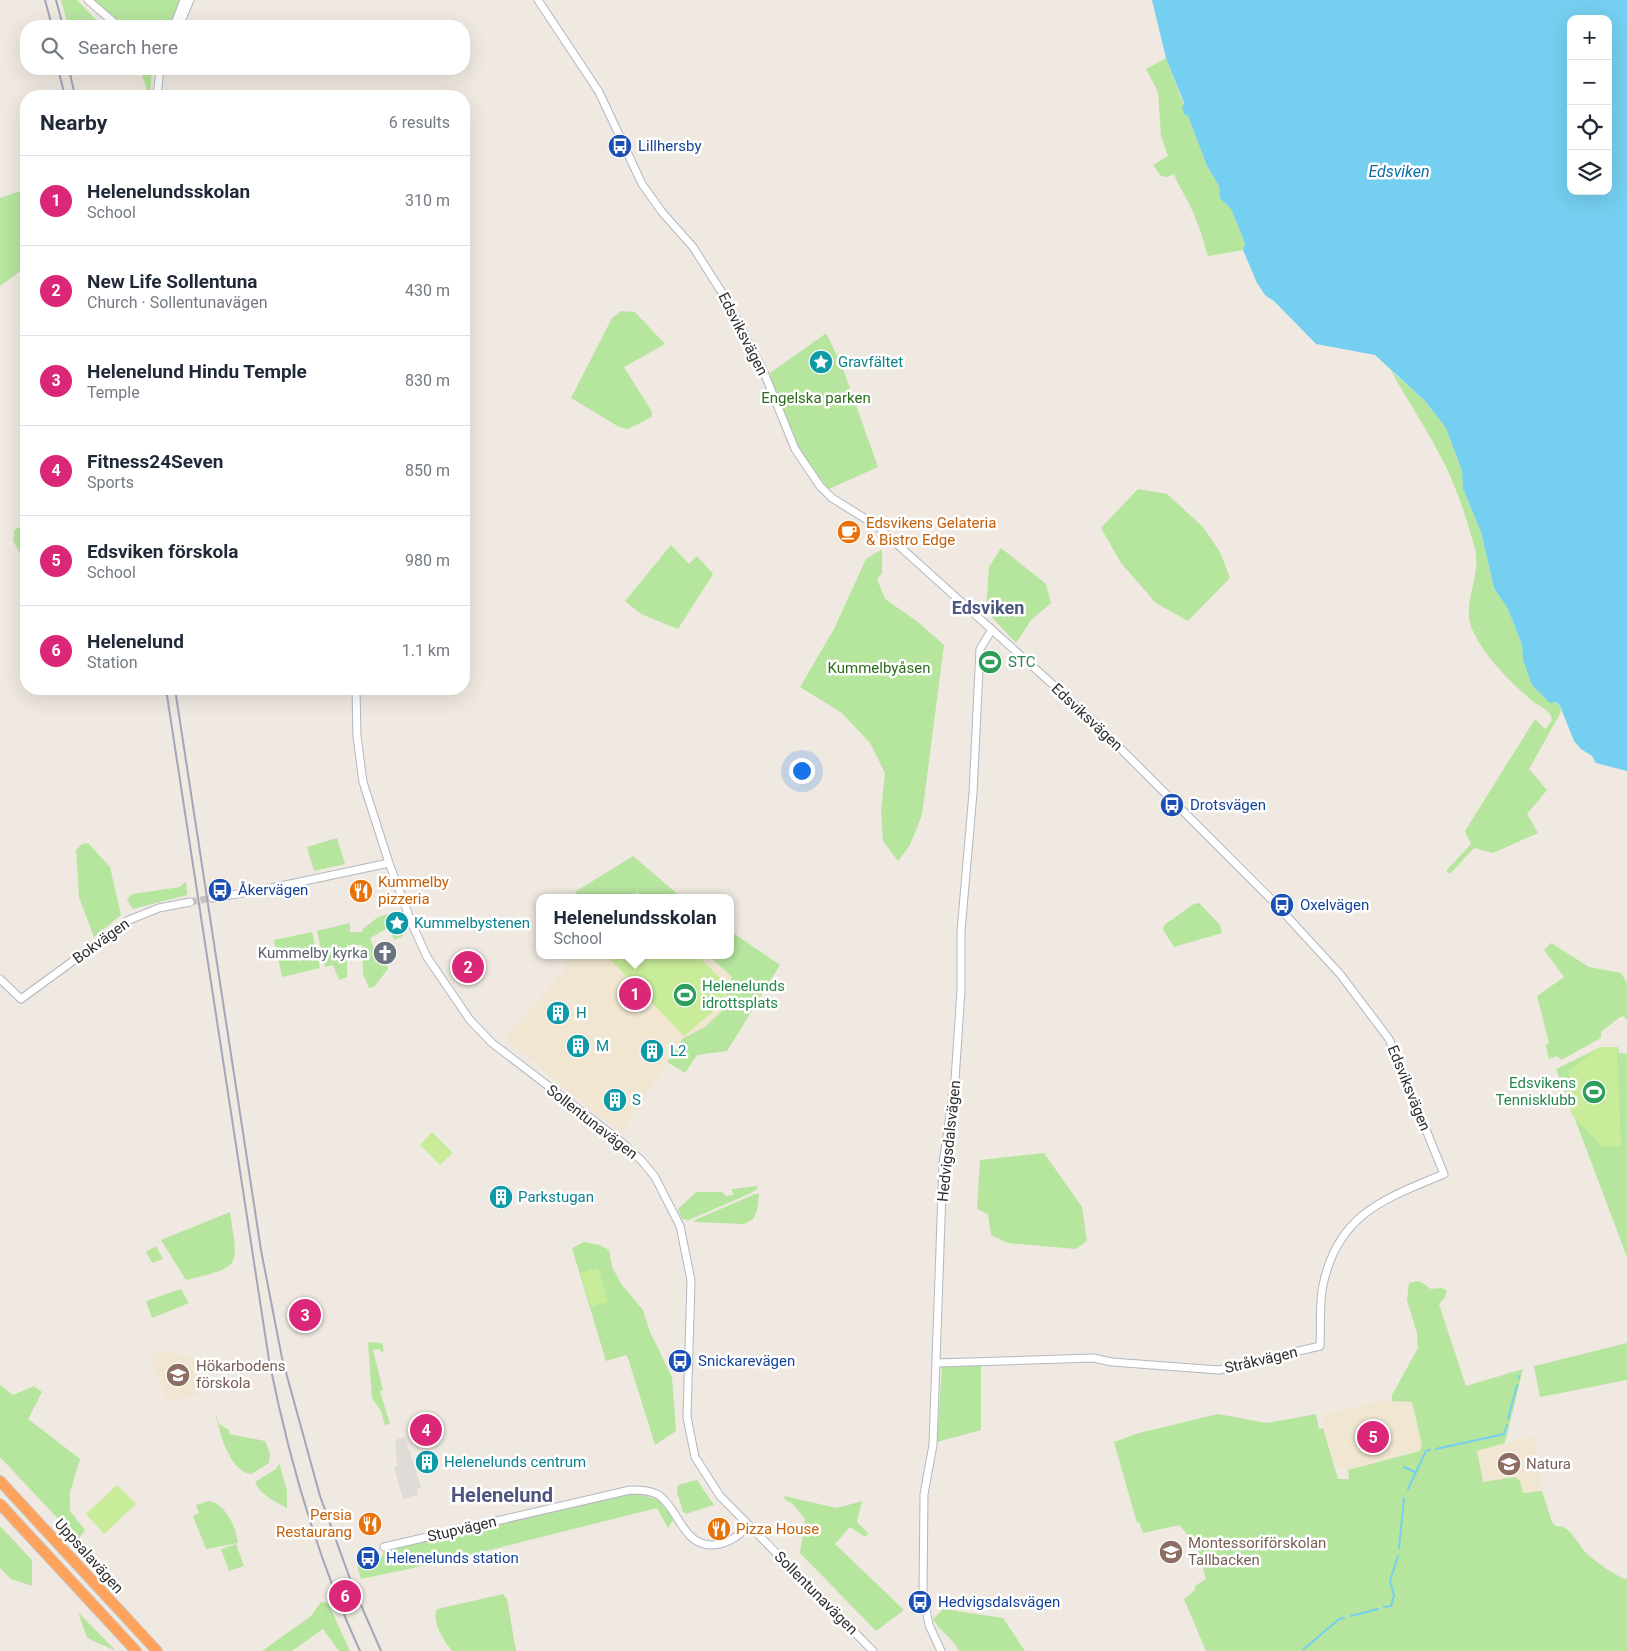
<!DOCTYPE html>
<meta charset="utf-8">
<style>
:root{--surface:#fff;--page:#f2f2f3;--text:#1f2937;--muted:#747a83;--line:#e0e1e3;--accent:#db2777}
body{margin:0;font-family:Roboto,sans-serif;background:var(--page);color:var(--text)}
.controls{position:absolute;right:15px;top:15px;display:grid;overflow:hidden;border-radius:10px;box-shadow:0 5px 20px #0002}
.controls button{width:45px;height:45px;display:grid;place-items:center;padding:0;border:0;border-bottom:1px solid var(--line);background:var(--surface);color:var(--text);font:25px sans-serif}
.you{position:absolute;left:801px;top:770px;width:18px;height:18px;margin:-12px;border:4px solid #fff;border-radius:50%;background:#1a73e8;box-shadow:0 0 0 8px #1a73e833}
.badge{display:grid;place-items:center;width:32px;height:32px;border-radius:50%;background:var(--accent);color:#fff;font-size:16px;font-weight:700}
.pin{position:absolute;translate:-50% -50%;border:2px solid #fff;box-shadow:0 1px 5px #0006}
.popup{position:absolute;left:536px;top:894px;width:198px;height:65px;box-sizing:border-box;display:grid;place-content:center;border-radius:10px;background:var(--surface);filter:drop-shadow(0 1px 4px #0005);font-size:16px;white-space:nowrap;color:var(--muted)}
.popup b{font-size:19px;color:var(--text)}
.popup::after{content:'';position:absolute;left:50%;top:100%;margin-left:-10px;border:10px solid transparent;border-top-color:var(--surface)}
.list{margin:0;padding:0;list-style:none}
h2{display:flex;justify-content:space-between;align-items:center;height:65px;margin:0;padding:0 20px;font-size:21px}
h2 small{font-size:16px;font-weight:400;color:var(--muted)}
.list li{display:grid;grid-template-columns:32px 1fr auto;gap:15px;align-items:center;box-sizing:border-box;height:90px;padding:0 20px;border-top:1px solid var(--line)}
.list b{display:block;font-size:19px;white-space:nowrap}
.list p{margin:0;font-size:16px;white-space:nowrap;color:var(--muted)}
.list em{font-size:16px;font-style:normal;color:var(--muted)}
.icon{flex:none;width:28px;height:28px;fill:none;stroke:currentColor;stroke-width:2;stroke-linecap:round;stroke-linejoin:round}
.map{position:relative;flex:none;width:1627px;height:1651px;overflow:hidden}
.search{position:absolute;background:var(--surface);box-shadow:0 5px 20px #0002;left:20px;top:20px;width:450px;height:55px;display:flex;align-items:center;gap:12px;box-sizing:border-box;padding:0 18px;border-radius:20px;color:var(--muted);font-size:19px}
.panel{position:absolute;background:var(--surface);box-shadow:0 5px 20px #0002;left:20px;top:90px;width:450px;height:605px;border-radius:20px}
.map>svg:first-child{display:block}
</style>
<div class="map">
<svg width="1627" height="1651" viewBox="0 0 1627 1651">
<rect width="100%" height="100%" fill="#efe9e1"/>
<!-- education -->
<path fill="#f0e6d1" d="M559,955H708L732,977L721,1012L705,1027L682,1039L623,1131L600,1118L505,1038L568,966Z
M159,1350L196,1359L201,1391L193,1396L167,1402L151,1359Z
M1381,1401L1412,1402L1422,1445L1420,1451L1348,1470L1337,1467L1324,1429L1323,1414Z
M1535,1436L1542,1491L1522,1493L1520,1481L1515,1477L1483,1482L1477,1451Z"/>
<!-- green -->
<path fill="#b6e59e" d="M61,0H77L101,25L68,26Z
M94,0H180L170,26H125L104,11Z
M1166,58L1207,166L1219,186L1220,197L1231,209L1245,243L1243,250L1208,256C1203,239 1198,222 1190,206C1185,194 1179,188 1174,174L1167,177L1161,176L1153,165L1168,156L1161,136L1158,92L1146,69Z
M140,69H152L150,96H149Z
M26,189V267L0,286V198Z
M621,311L635,312L665,344L624,367L652,412V417L628,429L619,427L571,398L612,318Z
M825,334L827,335L842,366L878,467L829,489C803,460 776,412 770,373Z
M1391,371L1425,401L1446,428L1462,471L1463,489L1481,532L1494,588L1508,609L1522,645L1523,660L1532,685L1560,706L1561,712L1529,769L1547,790L1527,814L1538,833L1493,853L1474,848L1450,874L1446,871L1471,844L1465,831L1535,719L1545,729C1549,725 1553,722 1551,716C1548,709 1537,705 1531,700C1509,680 1486,659 1473,631C1460,605 1482,577 1475,549C1469,526 1457,489 1446,467C1430,434 1409,403 1391,371Z
M1138,489L1167,494L1203,527L1220,552L1230,578L1188,621L1156,603L1121,563L1101,528Z
M22,526L26,528V555L20,553L13,541L14,530Z
M671,545L689,564L697,556L713,574L678,629L641,614L625,601Z
M1001,548L1046,584L1051,603L1031,620L1016,643L986,611L989,567Z
M882,549V573L877,579L885,599L918,622L944,645L922,815L910,845L898,861L883,841L881,811L885,773L870,743L842,713L800,687L834,629L866,559Z
M337,838L345,864L314,871L307,847Z
M88,843L110,867L121,915L94,937L79,897L76,850L82,844Z
M633,856L682,898H644L637,892L631,898H579L575,892Z
M186,881L187,895L133,909L127,900L132,894L180,887Z
M1199,903L1220,925L1222,933L1174,947L1163,930L1164,925L1194,904Z
M395,912L403,936L394,940L391,933L386,929L370,938L380,965L386,963L388,969L374,987L369,988L363,974L362,945H347V977L339,980L333,965L325,967L317,931L350,923V932H362L363,929L378,917Z
M730,931L780,965L727,1051L697,1055L685,1073L667,1062L682,1039L705,1027L721,1012L732,977L708,955H730Z
M312,932L320,968L282,977L274,940Z
M1551,943L1589,967L1621,973L1627,983V1019L1623,1016L1620,1017L1601,1032V1038L1561,1060L1557,1056L1549,1059L1546,1045L1549,1043L1537,996L1564,977L1544,950Z
M1618,1047L1619,1053L1627,1054V1257L1556,1069L1599,1048Z
M1044,1153L1082,1207L1087,1241L1076,1249L1008,1243L991,1235L988,1214L977,1209L980,1160Z
M757,1186L758,1188L751,1193L689,1220L682,1219L678,1209L696,1192H722L726,1196L733,1195L732,1189Z
M755,1194H759L757,1211L753,1219L744,1224L694,1222L695,1220Z
M230,1212C238,1268 243,1266 186,1280L161,1240Z
M584,1242L600,1245L609,1250L612,1267L622,1285L643,1310L650,1332L672,1377L676,1431L655,1445L628,1358L626,1355L606,1361L572,1248Z
M156,1246L163,1259L152,1263L146,1252Z
M1419,1281L1431,1289L1442,1288L1447,1291L1445,1297L1439,1304L1466,1386L1523,1369L1505,1443L1477,1451L1483,1482L1515,1477L1520,1481L1523,1493L1542,1491L1552,1522L1556,1526C1571,1525 1578,1545 1587,1554C1599,1564 1612,1574 1627,1580V1651H1206L1184,1599L1195,1590V1586L1206,1579L1195,1543L1179,1525L1143,1533L1139,1522L1137,1523L1114,1442L1139,1433L1218,1414L1267,1423L1316,1414L1319,1429L1323,1428L1338,1479H1349L1348,1470L1420,1451L1422,1445L1412,1402L1392,1401V1395L1418,1348L1417,1333L1407,1300L1409,1283Z
M181,1289L189,1303L152,1318L146,1301Z
M368,1342L382,1343L384,1351L381,1352L380,1349L373,1350L383,1390L380,1391L390,1424L385,1425L381,1411L372,1398Z
M1627,1343V1380L1540,1397L1534,1366Z
M942,1366H981V1430L937,1442Z
M0,1385L13,1395L34,1386L42,1392L28,1419L80,1459L70,1492V1511L85,1530L78,1540L0,1457Z
M215,1411L219,1424L229,1430V1434L265,1441L270,1453L269,1463L251,1474C228,1471 219,1429 215,1411Z
M279,1463L287,1491V1508C275,1501 260,1495 255,1482L276,1469Z
M697,1480L714,1505L686,1514L683,1512L677,1492L678,1485Z
M631,1491L658,1500L674,1519L668,1528L657,1508L446,1561L361,1579L357,1566L380,1560L385,1550Z
M784,1496L837,1508L862,1501L857,1522L868,1533L865,1537L850,1527L835,1544L904,1610L876,1631L800,1553L805,1519L792,1503L785,1500Z
M209,1501C226,1504 236,1527 238,1543L206,1549L193,1516L199,1513L196,1505Z
M0,1526L32,1560V1586L11,1579L0,1568Z
M236,1544L244,1566L229,1571L221,1549Z
M503,1594L507,1599L516,1651H452C444,1641 431,1621 437,1609Z
M321,1602L328,1603L350,1651H339L323,1629L292,1651H262L311,1616Z
M943,1609L1003,1618L1025,1651H959C953,1638 940,1632 933,1619Z
M78,1612L116,1651L87,1638Z"/>
<!-- pitch -->
<path fill="#c9ec9a" d="M606,955H697L727,985L721,1005L684,1036Z
M1600,1047H1617L1621,1146L1603,1147L1571,1114L1569,1071Z
M432,1132L453,1153L440,1165L420,1145Z
M598,1268L608,1302L591,1307L581,1273Z
M117,1485L136,1504L104,1534L86,1514Z"/>
<!-- plaza -->
<path fill="#dfdcd8" d="M405,1437L421,1487L417,1489V1495L403,1499L394,1467L397,1466L395,1440Z"/>
<!-- water -->
<path fill="#75cff0" fill-rule="evenodd" d="M1152,0H1627V771L1596,763L1592,756L1581,749L1574,741L1560,706L1556,702L1550,703L1532,685L1523,660L1522,645L1508,609L1494,588L1481,532L1463,489L1462,471L1446,428L1425,401L1375,355L1316,344L1275,302L1265,295L1257,283L1243,250L1245,243L1231,209L1220,198L1219,186L1207,166L1188,116L1184,114L1182,107L1184,103L1166,58ZM1571,19H1608V191H1571Z"/>
<g fill="none" stroke-linecap="round" stroke-linejoin="round">
<!-- stream -->
<path stroke="#75cff0" stroke-width="2" d="M1519,1378V1376
M1508,1419L1517,1385
M1436,1449L1504,1434L1507,1425
M1404,1467L1415,1472
M1408,1489L1426,1451L1430,1450
M1399,1548L1404,1498
M1384,1607L1391,1606L1394,1595L1390,1581L1398,1556
M1351,1616L1378,1609
M1304,1649L1339,1619L1344,1618"/>
<!-- minor-tunnel -->
<path stroke="#c8c4bd" stroke-width="7" stroke-dasharray="7 3.5" stroke-linecap="butt" d="M190,902L212,898"/>
<!-- minor casing -->
<g stroke="#b4b7c1" stroke-width="9">
<path id="minor" d="M88,0L118,26
M538,0L599,92L642,184L662,212L693,247L726,299L763,370L795,449L820,486L832,498L877,526L1091,719L1272,900L1340,974L1389,1039L1444,1174C1384,1199 1338,1214 1323,1285C1319,1304 1321,1326 1320,1346L1219,1370L1112,1362L1093,1358L937,1363
M174,26L184,0
M179,26L190,0
M157,96L160,69
M356,689L357,736L363,782L389,863L412,924L427,957L470,1020L492,1043L619,1140L641,1160L655,1177L680,1226L691,1280L687,1417L695,1457L720,1496L873,1651
M212,898L262,890L389,863
M0,979L21,999L129,920L159,908L190,902
M384,1547L630,1490C640,1490 651,1490 660,1496C679,1511 683,1544 711,1545C726,1545 738,1537 748,1526
M941,1651L929,1625L923,1594L924,1494L933,1445L943,1164L955,1080L961,990V931L973,793L980,649L991,631"/>
</g>
<!-- highway casing -->
<g stroke="#c9c9c9" stroke-width="12">
<path id="highway" d="M0,1481L157,1651
M0,1504L136,1651"/>
</g>
<!-- minor -->
<use href="#minor" stroke="#fff" stroke-width="7"/>
<!-- highway -->
<use href="#highway" stroke="#ffa35c" stroke-width="10"/>
<!-- rail -->
<path stroke="#a3a6b8" stroke-width="2" d="M45,0L52,26
M56,0L63,26
M58,69L65,96
M69,69L75,96
M166,689L269,1360C289,1460 317,1558 360,1651
M175,689L261,1250L282,1358L320,1496L353,1587L381,1651"/>
</g>
<!-- icons -->
<defs>
<g id="bus-disc" transform="scale(1.25)"><circle r="9.5" fill="#1a4fb4" stroke="#fff"/><path d="M-5-6H5V4H4V6H2V4H-2V6H-4V4H-5ZM-3.5-4V0h7V-4ZM-3.5 1.2v1.5H-2V1.2ZM2 1.2v1.5H3.5V1.2Z" fill="#fff"/></g>
<g id="sight-disc" transform="scale(1.25)"><circle r="9.5" fill="#0f9aa8" stroke="#fff"/><path d="M0-6L1.8-2.2L6-1.7L2.9 1.2L3.7 5.4L0 3.3L-3.7 5.4L-2.9 1.2L-6-1.7L-1.8-2.2Z" fill="#fff"/></g>
<g id="cafe-disc" transform="scale(1.25)"><circle r="9.5" fill="#e8710a" stroke="#fff"/><path d="M-5.5-4.5H6V0H3Q3 3.5 0 3.5H-2.5Q-5.5 3.5-5.5 0ZM3-3.2v2h1.7v-2ZM-6 4.5H4V6H-6Z" fill="#fff"/></g>
<g id="stadium-disc" transform="scale(1.25)"><circle r="9.5" fill="#2e9e5b" stroke="#fff"/><path d="M0-5a6.5 5 0 1 0 0 10a6.5 5 0 1 0 0-10ZM-3.5-1.8h7v3.6h-7Z" fill="#fff"/></g>
<g id="restaurant-disc" transform="scale(1.25)"><circle r="9.5" fill="#e8710a" stroke="#fff"/><path d="M-5-6h1v4h1v-4h1v4h1v-4h1v5L-1.5 .5V6h-2V.5L-5-1ZM5-6V6H3V1.5H1.5Q1.5-4 5-6Z" fill="#fff"/></g>
<g id="church-disc" transform="scale(1.25)"><circle r="9.5" fill="#6b7280" stroke="#fff"/><path d="M-1.2-6h2.4v3.5h3.3v2.4h-3.3V6h-2.4V-.1h-3.3v-2.4h3.3Z" fill="#fff"/></g>
<g id="building-disc" transform="scale(1.25)"><circle r="9.5" fill="#0f9aa8" stroke="#fff"/><path d="M-4-6H4V6H1V3H-1V6H-4ZM-2.5-4.3h1.7v1.8h-1.7ZM.8-4.3h1.7v1.8H.8ZM-2.5-1h1.7V.8h-1.7ZM.8-1h1.7V.8H.8Z" fill="#fff"/></g>
<g id="school-disc" transform="scale(1.25)"><circle r="9.5" fill="#8d6e63" stroke="#fff"/><path d="M0-5L7-2L0 1L-7-2ZM-4 1L0 2.5L4 1V4Q0 6-4 4Z" fill="#fff"/></g>
</defs>
<g fill-rule="evenodd">
<use href="#bus-disc" x="620" y="146"/>
<use href="#sight-disc" x="821" y="362"/>
<use href="#cafe-disc" x="849" y="532"/>
<use href="#stadium-disc" x="990" y="662"/>
<use href="#bus-disc" x="1172" y="805"/>
<use href="#bus-disc" x="220" y="890"/>
<use href="#restaurant-disc" x="361" y="891"/>
<use href="#bus-disc" x="1282" y="905"/>
<use href="#sight-disc" x="397" y="923"/>
<use href="#church-disc" x="385" y="953"/>
<use href="#stadium-disc" x="685" y="995"/>
<use href="#building-disc" x="558" y="1013"/>
<use href="#building-disc" x="578" y="1046"/>
<use href="#building-disc" x="652" y="1051"/>
<use href="#stadium-disc" x="1594" y="1092"/>
<use href="#building-disc" x="615" y="1100"/>
<use href="#building-disc" x="501" y="1197"/>
<use href="#bus-disc" x="680" y="1361"/>
<use href="#school-disc" x="178" y="1375"/>
<use href="#building-disc" x="427" y="1462"/>
<use href="#school-disc" x="1509" y="1464"/>
<use href="#restaurant-disc" x="370" y="1524"/>
<use href="#restaurant-disc" x="719" y="1529"/>
<use href="#school-disc" x="1171" y="1552"/>
<use href="#bus-disc" x="368" y="1558"/>
<use href="#bus-disc" x="920" y="1602"/>
</g>
<g text-anchor="middle" stroke-width="5" stroke-linejoin="round" paint-order="stroke">
<!-- transit labels -->
<g font-size="15" fill="#164399" stroke="#fff" text-anchor="start">
<text x="638" y="151">Lillhersby</text>
<text x="1190" y="810">Drotsvägen</text>
<text x="238" y="895">Åkervägen</text>
<text x="1300" y="910">Oxelvägen</text>
<text x="698" y="1366">Snickarevägen</text>
<text x="386" y="1563">Helenelunds station</text>
<text x="938" y="1607">Hedvigsdalsvägen</text>
</g>
<!-- street labels -->
<g font-size="15" fill="#2e2e2e" stroke="#fff">
<text transform="translate(743 334) rotate(63)" y="5">Edsviksvägen</text>
<text transform="translate(1087 717) rotate(43)" y="5">Edsviksvägen</text>
<text transform="translate(101 941) rotate(-36)" y="5">Bokvägen</text>
<text transform="translate(1409 1088) rotate(68)" y="5">Edsviksvägen</text>
<text transform="translate(592 1122) rotate(38)" y="5">Sollentunavägen</text>
<text transform="translate(949 1141) rotate(-84)" y="5">Hedvigsdalsvägen</text>
<text transform="translate(1261 1360) rotate(-13)" y="5">Stråkvägen</text>
<text transform="translate(462 1529) rotate(-13)" y="5">Stupvägen</text>
<text transform="translate(89 1556) rotate(48)" y="5">Uppsalavägen</text>
<text transform="translate(816 1593) rotate(45)" y="5">Sollentunavägen</text>
</g>
<!-- culture labels -->
<g font-size="15" fill="#0d838f" stroke="#fff" text-anchor="start">
<text x="838" y="367">Gravfältet</text>
<text x="414" y="928">Kummelbystenen</text>
<text x="576" y="1018">H</text>
<text x="596" y="1051">M</text>
<text x="670" y="1056">L2</text>
<text x="632" y="1105">S</text>
<text x="518" y="1202">Parkstugan</text>
<text x="444" y="1467">Helenelunds centrum</text>
</g>
<!-- park labels -->
<g font-size="15" fill="#2c6e1b" stroke="#fff">
<text x="816" y="403">Engelska parken</text>
<text x="879" y="673">Kummelbyåsen</text>
</g>
<!-- food labels -->
<g font-size="15" fill="#c56008" stroke="#fff" text-anchor="start">
<text x="866" y="528">Edsvikens Gelateria<tspan x="866" dy="17">&amp; Bistro Edge</tspan></text>
<text x="378" y="887">Kummelby<tspan x="378" dy="17">pizzeria</tspan></text>
<text x="352" y="1520" text-anchor="end">Persia<tspan x="352" dy="17">Restaurang</tspan></text>
<text x="736" y="1534">Pizza House</text>
</g>
<!-- leisure labels -->
<g font-size="15" fill="#27864d" stroke="#fff" text-anchor="start">
<text x="1008" y="667">STC</text>
<text x="702" y="991">Helenelunds<tspan x="702" dy="17">idrottsplats</tspan></text>
<text x="1576" y="1088" text-anchor="end">Edsvikens<tspan x="1576" dy="17">Tennisklubb</tspan></text>
</g>
<!-- worship labels -->
<g font-size="15" fill="#5b616d" stroke="#fff" text-anchor="end">
<text x="368" y="958">Kummelby kyrka</text>
</g>
<!-- education labels -->
<g font-size="15" fill="#785e54" stroke="#fff" text-anchor="start">
<text x="196" y="1371">Hökarbodens<tspan x="196" dy="17">förskola</tspan></text>
<text x="1526" y="1469">Natura</text>
<text x="1188" y="1548">Montessoriförskolan<tspan x="1188" dy="17">Tallbacken</tspan></text>
</g>
<!-- water labels -->
<g font-size="16" font-style="italic" fill="#0d6fa3" stroke="#fff">
<text x="1399" y="177">Edsviken</text>
</g>
<!-- quarter labels -->
<g font-size="18" font-weight="bold" fill="#4d5680" stroke="#fff">
<text x="988" y="614">Edsviken</text>
</g>
<!-- district labels -->
<g font-size="20" font-weight="bold" fill="#4d5680" stroke="#fff">
<text x="502" y="1502">Helenelund</text>
</g>
</g>
</svg>
<div class="controls">
<button>+</button>
<button>−</button>
<button><svg class="icon" aria-label="locate" viewBox="0 0 24 24"><circle cx="12" cy="12" r="6"/><path d="M12 2v4M12 18v4M2 12h4M18 12h4"/></svg></button>
<button><svg class="icon" aria-label="layers" viewBox="0 0 24 24"><path d="M12 4l9 5-9 5-9-5zM3 14l9 5 9-5"/></svg></button>
</div>
<div class="you"></div>
<div class="pin badge" style="left:635px;top:994px">1</div>
<div class="popup"><b>Helenelundsskolan</b>School</div>
<div class="pin badge" style="left:468px;top:967px">2</div>
<div class="pin badge" style="left:305px;top:1315px">3</div>
<div class="pin badge" style="left:426px;top:1430px">4</div>
<div class="pin badge" style="left:1373px;top:1437px">5</div>
<div class="pin badge" style="left:345px;top:1596px">6</div>
<div class="search"><svg class="icon" aria-label="search" viewBox="0 0 24 24"><circle cx="10" cy="10" r="6"/><path d="M15 15l6 6"/></svg>Search here</div>
<section class="panel">
<h2>Nearby<small>6 results</small></h2>
<ul class="list">
<li><span class="badge">1</span><div><b>Helenelundsskolan</b><p>School</p></div><em>310 m</em></li>
<li><span class="badge">2</span><div><b>New Life Sollentuna</b><p>Church · Sollentunavägen</p></div><em>430 m</em></li>
<li><span class="badge">3</span><div><b>Helenelund Hindu Temple</b><p>Temple</p></div><em>830 m</em></li>
<li><span class="badge">4</span><div><b>Fitness24Seven</b><p>Sports</p></div><em>850 m</em></li>
<li><span class="badge">5</span><div><b>Edsviken förskola</b><p>School</p></div><em>980 m</em></li>
<li><span class="badge">6</span><div><b>Helenelund</b><p>Station</p></div><em>1.1 km</em></li>
</ul>
</section>
</div>
